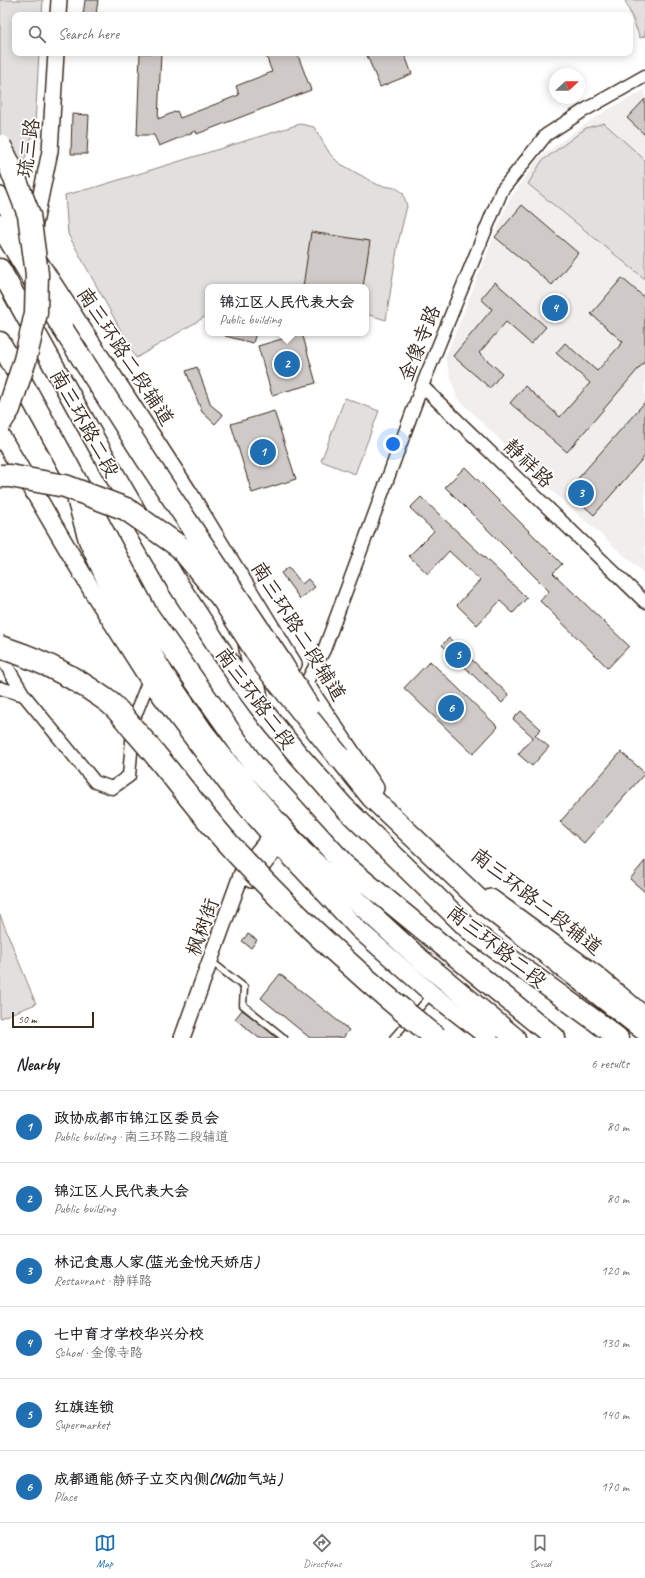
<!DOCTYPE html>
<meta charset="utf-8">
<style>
:root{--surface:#fff;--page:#f6f6f6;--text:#202124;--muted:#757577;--line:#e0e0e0;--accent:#1f6fb2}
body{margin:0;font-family:Caveat,"LXGW WenKai TC",sans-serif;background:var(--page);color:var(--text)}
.compass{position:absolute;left:549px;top:68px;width:36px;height:36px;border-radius:50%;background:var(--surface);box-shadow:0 2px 10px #0003;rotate:68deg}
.scale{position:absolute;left:12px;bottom:10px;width:82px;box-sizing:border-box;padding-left:4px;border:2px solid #3b2a1e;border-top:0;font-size:11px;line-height:14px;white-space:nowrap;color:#3b2a1e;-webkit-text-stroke:3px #fff;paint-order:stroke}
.you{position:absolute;left:393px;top:444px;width:14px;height:14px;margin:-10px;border:3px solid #fff;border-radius:50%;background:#1a73e8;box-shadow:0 0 0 6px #1a73e833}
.badge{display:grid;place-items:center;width:26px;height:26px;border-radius:50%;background:var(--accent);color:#fff;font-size:13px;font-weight:700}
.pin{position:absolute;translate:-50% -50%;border:2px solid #fff;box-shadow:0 1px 4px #0006}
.popup{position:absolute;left:205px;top:284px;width:164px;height:52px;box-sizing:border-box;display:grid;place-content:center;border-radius:8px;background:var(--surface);filter:drop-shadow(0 1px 3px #0005);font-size:13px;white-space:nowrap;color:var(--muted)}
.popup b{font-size:15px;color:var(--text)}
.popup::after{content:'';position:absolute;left:50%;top:100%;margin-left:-8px;border:8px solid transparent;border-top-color:var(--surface)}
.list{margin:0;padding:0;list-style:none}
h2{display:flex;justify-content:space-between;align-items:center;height:52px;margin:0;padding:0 16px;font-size:17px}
h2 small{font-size:13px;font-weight:400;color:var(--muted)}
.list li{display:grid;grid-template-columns:26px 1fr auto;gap:12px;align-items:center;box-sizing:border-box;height:72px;padding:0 16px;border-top:1px solid var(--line)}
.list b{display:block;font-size:15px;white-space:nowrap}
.list p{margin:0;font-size:13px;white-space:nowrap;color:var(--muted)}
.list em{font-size:13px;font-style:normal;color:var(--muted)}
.icon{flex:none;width:22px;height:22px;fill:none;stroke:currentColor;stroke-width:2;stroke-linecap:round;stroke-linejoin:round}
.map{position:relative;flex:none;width:645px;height:1038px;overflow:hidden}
.search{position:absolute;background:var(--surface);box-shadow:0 2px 10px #0003;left:12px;right:12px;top:12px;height:44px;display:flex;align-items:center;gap:10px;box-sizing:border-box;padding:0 14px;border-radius:8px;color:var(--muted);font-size:15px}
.sheet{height:484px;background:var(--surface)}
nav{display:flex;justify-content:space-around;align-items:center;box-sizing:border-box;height:56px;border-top:1px solid var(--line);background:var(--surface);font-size:11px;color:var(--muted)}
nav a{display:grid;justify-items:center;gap:2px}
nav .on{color:var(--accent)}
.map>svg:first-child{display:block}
</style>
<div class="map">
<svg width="645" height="1038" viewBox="0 0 645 1038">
<rect width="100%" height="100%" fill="#fff"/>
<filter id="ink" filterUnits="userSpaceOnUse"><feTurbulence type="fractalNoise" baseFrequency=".025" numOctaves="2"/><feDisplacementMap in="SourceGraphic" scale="8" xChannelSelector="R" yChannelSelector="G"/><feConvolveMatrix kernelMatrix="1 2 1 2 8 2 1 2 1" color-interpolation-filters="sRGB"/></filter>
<g filter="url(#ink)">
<!-- built -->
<path fill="#f1efee" d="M645,90V574L552,491L457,398L445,358L509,200L538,159L575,131L604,112Z"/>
<!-- green -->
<path fill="#e2e0de" stroke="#8e857e" d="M0,0H43L42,15H15V53H39L35,125L14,195L0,168Z
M625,0H645V36L640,38Z
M604,123L645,160V279L528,184L542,161L586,128Z
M300,124L314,127L330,154L339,163L378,185L396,188L403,193L407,206L398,243L386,320L366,314V287H208V315L136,358L68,234L65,195L96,187Z
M345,398L379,411L355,474L321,461Z
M0,915L36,1004L0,1018Z"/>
<!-- building -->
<path fill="#cfcac7" stroke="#3b2a1e" d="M85,0H98L96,15H83Z
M140,53H161L158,119L177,111L180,118L239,95L236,86L272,72L265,53H297L311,90L197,134L196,131L159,146L154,135H137Z
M366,53H404L412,74L380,87Z
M645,99V135L627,118Z
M72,114L89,115L87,154H71Z
M522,205L578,253L552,285L495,237Z
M311,232L370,241L363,287H303Z
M622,278L645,298V361L567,452L510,403L525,386L560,417L590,383L556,353L565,343L597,371L623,342L591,314Z
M495,282L546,327L531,344L506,322L479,353L502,373L490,388L453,356L492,309L481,299Z
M225,333H256L253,343L225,336Z
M302,333L316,383L272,395L258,346Z
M197,367L211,405L223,415L215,424L202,412L186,371Z
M645,402V456L594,515L567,491Z
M274,411L296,479L252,493L231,424Z
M465,467L562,564L553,573L629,646L608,668L540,601L549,591L445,487Z
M421,497L527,598L513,613L500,601L477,625L457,605L480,580L449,551L428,574L409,556L434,531L410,508Z
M289,567L302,584L308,579L315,587L300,599L281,573Z
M449,638L509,695L502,703L442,645Z
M430,661L498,727L473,754L404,688Z
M521,711L541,729L535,735L549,747L532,766L518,754L533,737L513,719Z
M621,752L645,773L584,843L560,822Z
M645,861V892L630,879Z
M248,934L257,940L251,948L242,941Z
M280,974L349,1030L343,1038H310L261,998Z
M242,1010L250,1016L277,1038H259L235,1019Z"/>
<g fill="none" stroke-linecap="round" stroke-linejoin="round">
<!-- service casing -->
<g stroke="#3b2a1e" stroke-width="9">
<path id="service" d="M217,966L244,987L243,1005L284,1038
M393,1038L432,994"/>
</g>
<!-- minor casing -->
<g stroke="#3b2a1e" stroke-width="15">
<path id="minor" d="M422,386L645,602
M0,655L24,695
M305,685L324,650L422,386L502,190L546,135L583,111L645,76
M0,688L24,695L95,782L112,788L129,776L134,718L149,680"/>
</g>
<!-- tertiary casing -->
<g stroke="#3b2a1e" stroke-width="18">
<path id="tertiary" d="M58,15L59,0
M34,228L50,151L56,53
M251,880L279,845
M182,1038L243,870L271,836"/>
</g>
<!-- secondary casing -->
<g stroke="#3b2a1e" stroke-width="20">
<path id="secondary" d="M0,196L30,248L188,492L293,664
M0,434L93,592L149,680L235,794L279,845L358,929L432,994L489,1038
M307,687L375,788
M491,898L594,973L645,1016"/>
</g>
<!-- trunk casing -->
<g stroke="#3b2a1e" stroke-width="23">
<path id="trunk" d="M0,225L63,329
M0,269L111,469L177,583L242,683L259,706L295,751L344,807L470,930L597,1022L618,1038
M0,342L67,463L147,613L254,765L347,867L555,1038
M78,502L89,540L109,584L164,675L203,732L239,778L302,851L421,960L515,1038
M248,639L258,702
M339,757L372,798L486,906L645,1031"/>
</g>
<!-- service -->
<use href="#service" stroke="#fff" stroke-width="6"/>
<!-- minor -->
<use href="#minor" stroke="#fff" stroke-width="12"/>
<!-- tertiary -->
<use href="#tertiary" stroke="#fff" stroke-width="15"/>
<!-- secondary -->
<use href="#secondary" stroke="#fff" stroke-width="17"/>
<!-- trunk -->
<use href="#trunk" stroke="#fff" stroke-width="20"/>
<!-- trunk-bridge casing -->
<g stroke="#3b2a1e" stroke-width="23" stroke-linecap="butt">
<path id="trunk-bridge" d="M63,329L146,459L280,660L309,707"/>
</g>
<!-- motorway-bridge casing -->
<g stroke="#3b2a1e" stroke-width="25" stroke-linecap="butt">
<path id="motorway-bridge" d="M0,146L10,166L29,215L37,274L36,313L25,360L9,409L0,423
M0,476H10L65,486L126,509L180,547L223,599L265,665L339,757
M0,647C33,657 61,670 90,689C97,694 104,698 110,703C120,711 128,723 136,732C170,770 199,812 233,849C296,917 364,981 437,1038"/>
</g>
<!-- trunk-bridge -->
<use href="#trunk-bridge" stroke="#fff" stroke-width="20"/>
<!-- motorway-bridge -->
<use href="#motorway-bridge" stroke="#fff" stroke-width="22"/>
</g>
</g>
<g text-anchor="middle" stroke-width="3.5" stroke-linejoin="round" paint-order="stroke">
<!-- street labels -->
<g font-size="20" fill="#3b2a1e" stroke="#fff">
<text transform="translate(28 148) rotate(-82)" y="7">琉三路</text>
<text transform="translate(419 343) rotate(-68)" y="7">金像寺路</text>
<text transform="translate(126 356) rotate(57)" y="7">南三环路二段辅道</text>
<text transform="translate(85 423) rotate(61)" y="7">南三环路二段</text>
<text transform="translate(529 463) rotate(44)" y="7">静祥路</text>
<text transform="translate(299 631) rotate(58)" y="7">南三环路二段辅道</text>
<text transform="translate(256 698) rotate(54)" y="7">南三环路二段</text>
<text transform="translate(537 901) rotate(38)" y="7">南三环路二段辅道</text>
<text transform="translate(202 927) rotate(-70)" y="7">枫树街</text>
<text transform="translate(497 946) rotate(38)" y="7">南三环路二段</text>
</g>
</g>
</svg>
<svg class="compass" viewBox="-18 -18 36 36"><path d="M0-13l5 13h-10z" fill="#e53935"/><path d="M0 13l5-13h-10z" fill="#757577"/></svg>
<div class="scale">50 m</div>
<div class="you"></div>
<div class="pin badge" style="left:263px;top:452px">1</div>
<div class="pin badge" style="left:287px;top:364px">2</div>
<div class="popup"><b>锦江区人民代表大会</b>Public building</div>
<div class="pin badge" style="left:581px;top:493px">3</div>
<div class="pin badge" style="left:555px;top:308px">4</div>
<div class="pin badge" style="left:458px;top:655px">5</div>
<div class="pin badge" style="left:451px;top:708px">6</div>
<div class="search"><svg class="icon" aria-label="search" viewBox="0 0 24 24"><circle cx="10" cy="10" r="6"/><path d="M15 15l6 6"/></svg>Search here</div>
</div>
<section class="sheet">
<h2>Nearby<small>6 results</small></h2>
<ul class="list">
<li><span class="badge">1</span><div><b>政协成都市锦江区委员会</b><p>Public building · 南三环路二段辅道</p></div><em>80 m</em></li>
<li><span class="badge">2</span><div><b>锦江区人民代表大会</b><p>Public building</p></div><em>80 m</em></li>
<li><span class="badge">3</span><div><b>林记食惠人家(蓝光金悦天娇店)</b><p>Restaurant · 静祥路</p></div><em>120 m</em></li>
<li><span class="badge">4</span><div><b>七中育才学校华兴分校</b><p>School · 金像寺路</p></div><em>130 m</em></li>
<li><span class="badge">5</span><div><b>红旗连锁</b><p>Supermarket</p></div><em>140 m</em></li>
<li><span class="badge">6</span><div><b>成都通能(娇子立交内侧CNG加气站)</b><p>Place</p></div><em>170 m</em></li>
</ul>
</section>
<nav>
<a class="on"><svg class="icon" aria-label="map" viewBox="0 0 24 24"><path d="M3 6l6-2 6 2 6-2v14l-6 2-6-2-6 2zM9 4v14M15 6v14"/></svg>Map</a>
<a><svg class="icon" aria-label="directions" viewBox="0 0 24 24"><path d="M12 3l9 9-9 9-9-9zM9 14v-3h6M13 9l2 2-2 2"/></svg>Directions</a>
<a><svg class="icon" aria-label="saved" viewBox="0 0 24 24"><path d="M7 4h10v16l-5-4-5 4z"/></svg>Saved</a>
</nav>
